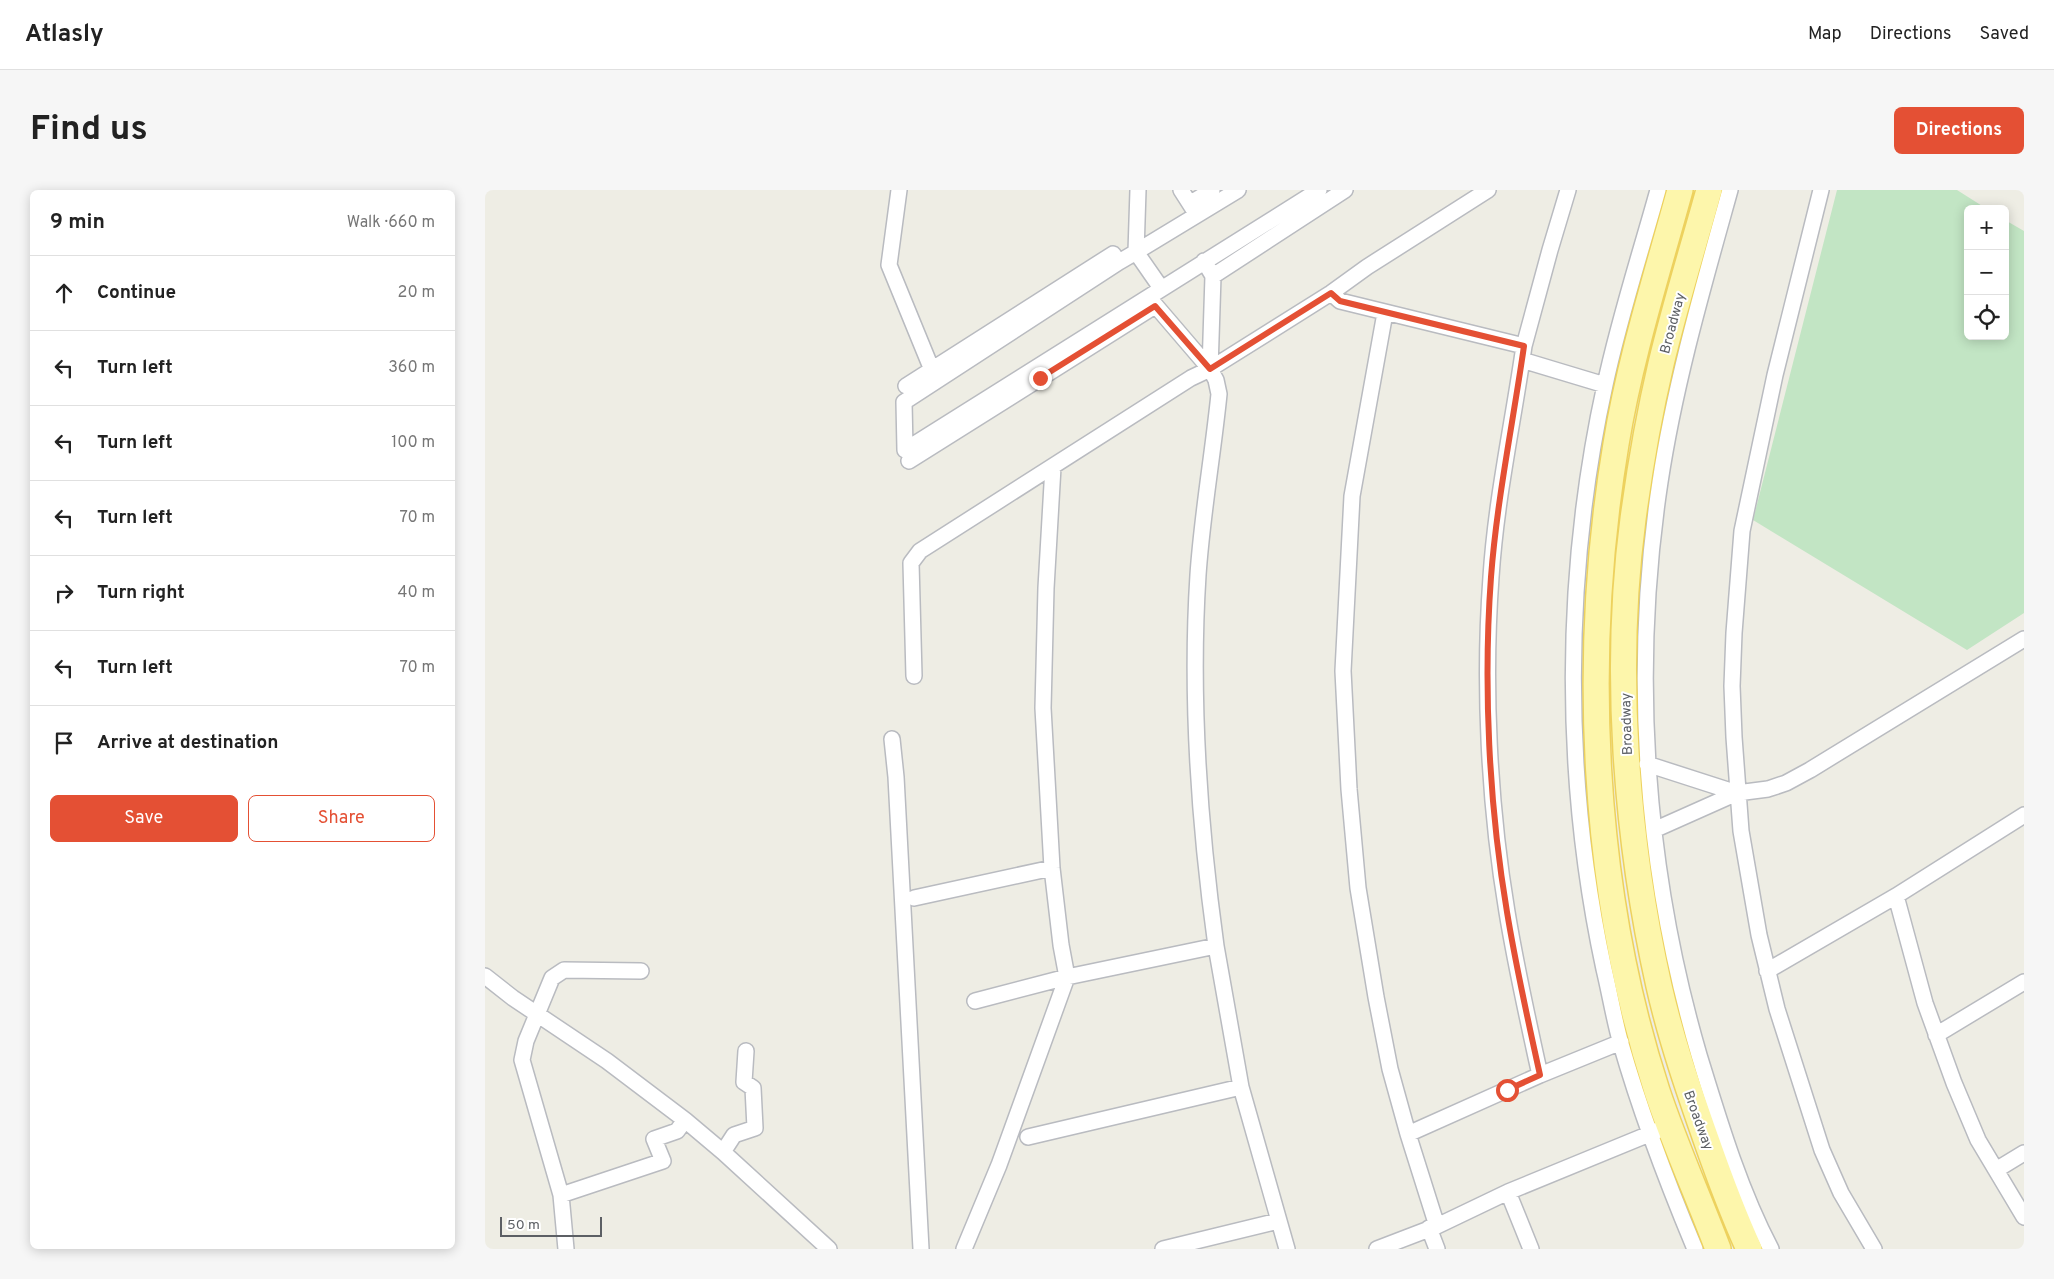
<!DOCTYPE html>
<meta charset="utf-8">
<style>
:root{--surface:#fff;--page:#f6f6f6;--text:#222;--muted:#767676;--line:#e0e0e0;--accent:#e45034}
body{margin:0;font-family:Overpass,sans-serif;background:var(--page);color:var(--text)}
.controls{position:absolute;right:15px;top:15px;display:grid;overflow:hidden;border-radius:8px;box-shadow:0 2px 12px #0003}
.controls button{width:45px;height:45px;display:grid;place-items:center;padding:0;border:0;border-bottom:1px solid var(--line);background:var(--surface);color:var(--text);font:25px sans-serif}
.scale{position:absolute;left:15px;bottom:12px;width:102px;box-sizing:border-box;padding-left:5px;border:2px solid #5c5f64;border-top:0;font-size:14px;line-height:18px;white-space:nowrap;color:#5c5f64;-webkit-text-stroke:4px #fff;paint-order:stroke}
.stop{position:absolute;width:15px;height:15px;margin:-11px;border:4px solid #e45034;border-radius:50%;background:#fff}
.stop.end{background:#e45034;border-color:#fff;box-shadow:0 1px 5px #0008}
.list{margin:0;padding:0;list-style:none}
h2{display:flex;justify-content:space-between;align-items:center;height:65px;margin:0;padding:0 20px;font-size:21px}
h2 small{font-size:16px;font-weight:400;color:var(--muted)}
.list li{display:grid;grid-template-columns:32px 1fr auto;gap:15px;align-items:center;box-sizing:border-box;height:75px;padding:0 20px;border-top:1px solid var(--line)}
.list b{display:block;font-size:19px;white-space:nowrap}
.list em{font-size:16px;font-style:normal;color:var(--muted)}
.actions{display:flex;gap:10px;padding:15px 20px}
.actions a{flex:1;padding:11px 0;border:1px solid var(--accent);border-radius:8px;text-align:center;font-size:18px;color:var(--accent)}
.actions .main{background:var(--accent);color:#fff}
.icon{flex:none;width:28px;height:28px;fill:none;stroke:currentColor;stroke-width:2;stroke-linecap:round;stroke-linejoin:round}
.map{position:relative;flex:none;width:1539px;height:1059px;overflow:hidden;border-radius:8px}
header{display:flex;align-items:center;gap:30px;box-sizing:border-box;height:70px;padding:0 25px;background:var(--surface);border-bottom:1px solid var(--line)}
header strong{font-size:24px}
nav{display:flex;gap:28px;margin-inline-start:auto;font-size:18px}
.intro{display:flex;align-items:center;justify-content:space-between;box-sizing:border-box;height:120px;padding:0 30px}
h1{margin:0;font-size:35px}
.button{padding:12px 22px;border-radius:8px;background:var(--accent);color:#fff;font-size:18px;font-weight:700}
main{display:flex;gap:30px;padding:0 30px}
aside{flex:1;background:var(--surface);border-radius:8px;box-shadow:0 2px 12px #0003}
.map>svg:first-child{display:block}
</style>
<header>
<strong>Atlasly</strong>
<nav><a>Map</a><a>Directions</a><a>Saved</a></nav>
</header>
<div class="intro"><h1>Find us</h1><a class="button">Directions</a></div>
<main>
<aside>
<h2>9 min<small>Walk · 660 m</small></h2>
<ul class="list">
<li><svg class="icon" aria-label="ahead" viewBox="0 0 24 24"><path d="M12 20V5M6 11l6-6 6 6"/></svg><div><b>Continue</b></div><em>20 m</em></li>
<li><svg class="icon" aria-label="left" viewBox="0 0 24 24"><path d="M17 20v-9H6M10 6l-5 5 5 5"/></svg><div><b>Turn left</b></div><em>360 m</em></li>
<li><svg class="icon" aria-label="left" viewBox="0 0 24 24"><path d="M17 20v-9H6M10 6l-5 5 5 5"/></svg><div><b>Turn left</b></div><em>100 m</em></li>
<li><svg class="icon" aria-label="left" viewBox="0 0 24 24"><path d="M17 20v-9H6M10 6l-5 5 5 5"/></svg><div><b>Turn left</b></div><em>70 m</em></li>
<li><svg class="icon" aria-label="right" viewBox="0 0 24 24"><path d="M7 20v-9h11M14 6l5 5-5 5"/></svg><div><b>Turn right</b></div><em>40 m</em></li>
<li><svg class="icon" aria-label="left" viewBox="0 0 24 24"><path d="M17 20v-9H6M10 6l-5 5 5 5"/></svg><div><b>Turn left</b></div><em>70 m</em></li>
<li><svg class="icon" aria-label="arrive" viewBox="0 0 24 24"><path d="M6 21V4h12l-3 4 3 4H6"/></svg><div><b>Arrive at destination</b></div></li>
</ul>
<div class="actions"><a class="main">Save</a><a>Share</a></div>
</aside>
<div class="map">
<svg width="1539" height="1059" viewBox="0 0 1539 1059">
<rect width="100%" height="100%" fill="#eeede4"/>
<!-- green -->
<path fill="#c2e5c4" d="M1352,0H1472L1502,19H1483V146H1520V30L1539,41V423L1482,460L1268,330Z"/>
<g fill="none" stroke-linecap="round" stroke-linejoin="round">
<!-- minor casing -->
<g stroke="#b9bbc0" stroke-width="18">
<path id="minor" d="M414,0L404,75L447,180
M653,0L651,62L753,0
M696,0L712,25
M1173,0C1155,65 1134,129 1120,195C1078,386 1078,588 1119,779C1125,804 1129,829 1136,854C1156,924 1182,992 1210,1059
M1245,0C1218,97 1190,193 1175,292C1146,483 1160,680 1214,865C1234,930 1254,998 1286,1059
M1336,0L1290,185L1257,341L1249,443L1247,496L1249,547L1256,641L1274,745L1292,819L1337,960L1356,1003L1389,1059
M706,13L727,0
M728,86L860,0
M846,103L855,111L1039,156C1028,233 1011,309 1006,387C998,495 1004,615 1022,722C1031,777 1043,831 1055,885
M665,109L725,179L728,86L719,71
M900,123L867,306L858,481L864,599L873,698L891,807L905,879L923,944L1055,885L1136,852
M1039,156L1065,60L1083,0
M1037,170L1120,195
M725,179L731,190L734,204C728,264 717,325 713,385C705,510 714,633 731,756
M421,196L628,64L630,67
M420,260L834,0
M420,260L419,212L634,72L651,62L676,98
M424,271L670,116
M429,486L426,373L435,361L706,188L725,179L846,103L882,77L1003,0
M407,549L411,587L436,1059
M1162,574L1252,603
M1169,640L1252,603L1283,599L1301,593L1325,580L1539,449
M1411,706L1440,813L1469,893L1493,950L1539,1027
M429,708L567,678
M1282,781L1411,706L1539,625
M0,786L28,808L122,871L200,930L238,962L344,1059
M490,811L582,787L731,756L756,897L802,1059
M1451,845L1539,792
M923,944L952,1036
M543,947L756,897
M238,962L249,945L270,938L268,898L259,892L261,861
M1511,980L1539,963
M1023,1002L1046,1059
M76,1005L178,971L169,949L192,941L200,930
M944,1038L952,1059
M81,1059L76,1005L37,870L41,851L67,788L79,780L156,781
M479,1059L514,975L582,787L576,755L567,678L558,518L561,398L568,277
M678,1059L793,1031
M892,1059L952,1036L1023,1002L1174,940"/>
</g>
<!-- primary casing -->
<g stroke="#edd15e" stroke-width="28">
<path id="primary" d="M1195,0C1172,84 1145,168 1131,254C1096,463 1106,699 1172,901C1190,955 1213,1006 1233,1059
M1224,0C1208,58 1190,115 1176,174C1164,225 1155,277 1148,329C1128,479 1141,649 1174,796C1186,849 1204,901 1222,952C1235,989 1248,1024 1264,1059"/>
</g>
<!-- minor -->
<use href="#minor" stroke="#fff" stroke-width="15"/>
<!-- primary -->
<use href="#primary" stroke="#fdf6ab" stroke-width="25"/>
</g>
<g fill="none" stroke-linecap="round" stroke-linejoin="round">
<!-- route -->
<path stroke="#e45034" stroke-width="6" d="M555,188L670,116L725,179L846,103L855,111L1039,156C1028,233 1012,309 1006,387C998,495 1004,615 1022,722C1031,777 1043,831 1055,885L1022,900"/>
</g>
<g text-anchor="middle" stroke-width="4" stroke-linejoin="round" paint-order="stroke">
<!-- street labels -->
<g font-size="14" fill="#5c5f64" stroke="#fff">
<text transform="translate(1187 133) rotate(-75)" y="5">Broadway</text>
<text transform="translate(1141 534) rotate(-92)" y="5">Broadway</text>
<text transform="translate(1214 930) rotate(70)" y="5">Broadway</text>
</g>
</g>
</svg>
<div class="controls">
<button>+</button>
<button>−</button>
<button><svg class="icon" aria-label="locate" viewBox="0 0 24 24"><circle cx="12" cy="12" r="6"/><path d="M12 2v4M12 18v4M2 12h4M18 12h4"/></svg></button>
</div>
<div class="scale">50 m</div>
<div class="stop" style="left:1022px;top:900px"></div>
<div class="stop end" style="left:555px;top:188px"></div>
</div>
</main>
